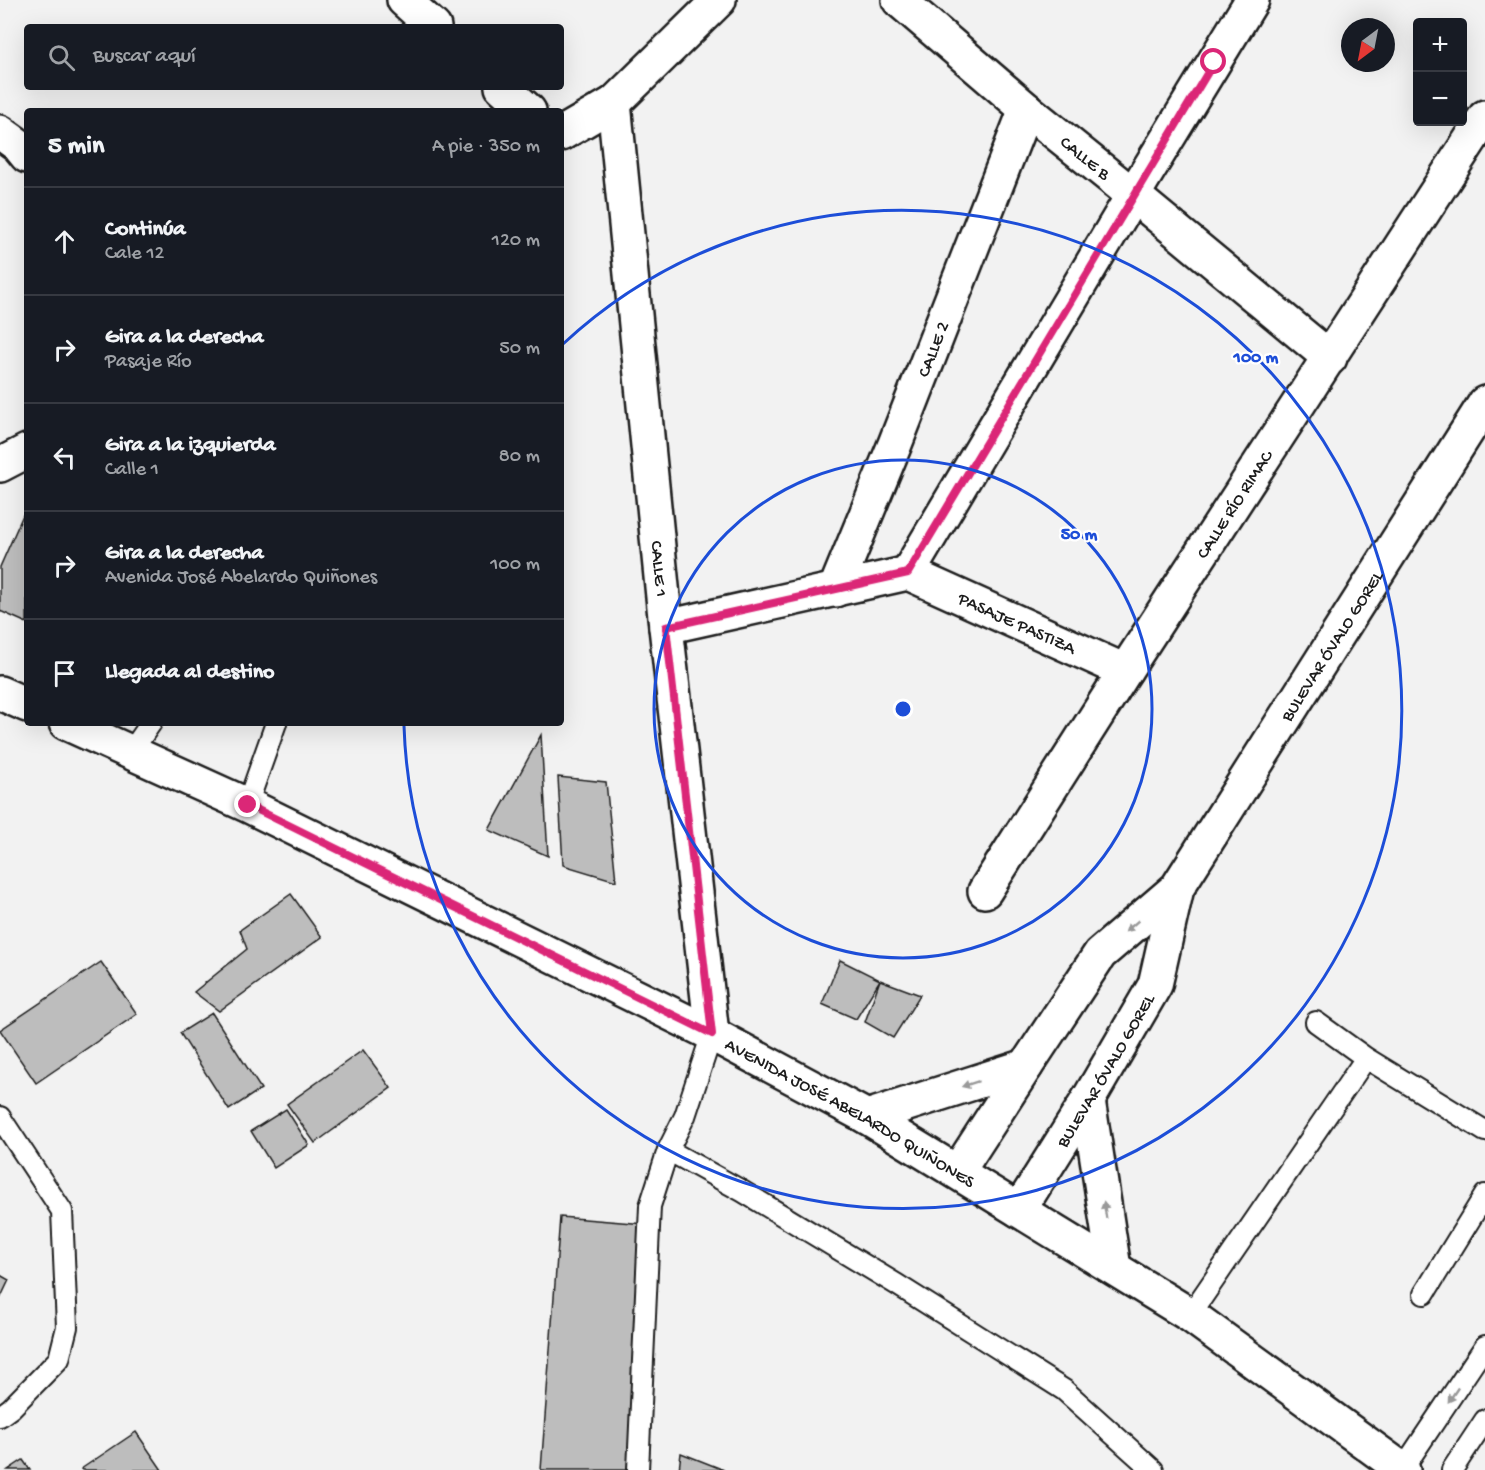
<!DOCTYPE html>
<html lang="es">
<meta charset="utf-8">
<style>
:root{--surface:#171b24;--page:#20242c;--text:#f1f3f6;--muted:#9ea1a6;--line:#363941}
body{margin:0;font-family:"Gochi Hand",sans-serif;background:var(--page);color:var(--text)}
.controls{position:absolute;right:18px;top:18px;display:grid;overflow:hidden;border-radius:6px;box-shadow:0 6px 24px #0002}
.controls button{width:54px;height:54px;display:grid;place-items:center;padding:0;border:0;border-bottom:2px solid var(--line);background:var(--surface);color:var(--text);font:30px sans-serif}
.compass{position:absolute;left:1341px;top:18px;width:54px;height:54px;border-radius:50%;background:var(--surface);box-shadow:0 6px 24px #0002;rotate:212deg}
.stop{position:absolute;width:18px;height:18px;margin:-14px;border:4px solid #db2777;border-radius:50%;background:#fff}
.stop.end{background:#db2777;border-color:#fff;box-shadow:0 2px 6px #0008}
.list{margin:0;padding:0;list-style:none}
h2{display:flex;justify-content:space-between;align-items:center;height:78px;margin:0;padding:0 24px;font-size:26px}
h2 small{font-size:20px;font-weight:400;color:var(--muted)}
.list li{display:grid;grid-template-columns:39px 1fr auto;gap:18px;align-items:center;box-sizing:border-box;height:108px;padding:0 24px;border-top:2px solid var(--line)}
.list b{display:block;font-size:22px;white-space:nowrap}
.list p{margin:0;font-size:20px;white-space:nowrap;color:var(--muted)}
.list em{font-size:20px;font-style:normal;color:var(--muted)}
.icon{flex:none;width:33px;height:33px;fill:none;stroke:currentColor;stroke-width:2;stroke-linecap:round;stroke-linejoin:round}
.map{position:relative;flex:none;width:1485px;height:1470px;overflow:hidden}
.search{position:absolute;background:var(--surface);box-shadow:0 6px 24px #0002;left:24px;top:24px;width:540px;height:66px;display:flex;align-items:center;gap:15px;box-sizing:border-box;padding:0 21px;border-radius:6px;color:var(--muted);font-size:22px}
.panel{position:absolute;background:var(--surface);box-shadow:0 6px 24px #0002;left:24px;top:108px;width:540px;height:618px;border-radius:6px}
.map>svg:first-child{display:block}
</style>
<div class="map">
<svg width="1485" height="1470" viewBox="0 0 1485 1470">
<rect width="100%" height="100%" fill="#f2f2f2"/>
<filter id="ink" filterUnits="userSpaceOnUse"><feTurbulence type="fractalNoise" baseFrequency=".0167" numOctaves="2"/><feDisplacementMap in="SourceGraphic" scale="12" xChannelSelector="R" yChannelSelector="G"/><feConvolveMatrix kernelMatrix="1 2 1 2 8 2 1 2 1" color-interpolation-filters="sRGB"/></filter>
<g filter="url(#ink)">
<!-- building -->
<path fill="#bdbdbd" stroke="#1c1c1c" stroke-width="1.5" d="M23,515L27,516V623L0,611V567Z
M541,735L548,856L489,830Z
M558,777L606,782L616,881L563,865Z
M291,894L322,937L219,1011L194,992L247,949L240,930Z
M840,960L880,980L856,1019L822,1004Z
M101,962L137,1014L36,1083L0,1030Z
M880,980L920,995L893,1038L865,1022Z
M212,1013L261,1089L229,1110L180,1033Z
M363,1050L391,1088L315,1143L287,1104Z
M286,1109L309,1145L274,1168L251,1131Z
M560,1217L645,1224L627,1470H541Z
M0,1275L9,1280L0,1299Z
M136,1432L162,1470H82L81,1469Z
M681,1453L724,1470H679Z
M23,1460L30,1470H8Z"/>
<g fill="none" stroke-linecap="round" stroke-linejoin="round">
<!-- lane casing -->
<g stroke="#1c1c1c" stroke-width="24">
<path id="lane" d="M131,752L151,723
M247,805L276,723
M1316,1022L1366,1058L1485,1131
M0,1117L62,1211L67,1327L59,1359L11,1408L0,1416
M668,1150L742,1191L896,1284L1064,1390L1153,1470
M1424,1294L1485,1195
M1190,1315L1366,1058
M638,1470L650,1206L668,1150L685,1116L712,1034
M1402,1470L1485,1346
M1452,1470L1485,1420"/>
</g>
<!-- street casing -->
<g stroke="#1c1c1c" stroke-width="38">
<g id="street">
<path d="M404,0L434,27"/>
<path id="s1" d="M899,0L1026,109L1133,195L1330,358"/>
<path d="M502,87L529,111"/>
<path id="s2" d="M614,103L666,627L712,1034"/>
<path d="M0,132L18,145L27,156"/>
<path d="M561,134L614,103L719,0"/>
<path d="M0,465L27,451"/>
<path d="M908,573L1133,195L1252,0"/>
<path id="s3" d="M908,573L1125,671"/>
<path id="s4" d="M835,590L895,444L1026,109"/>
<path d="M666,627L908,573"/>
<path id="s5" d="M985,891L1125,671L1485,117"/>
<path id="s6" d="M958,1171L1026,1066L1100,954L1177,888L1485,403"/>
<path id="s7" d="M1019,1210L1088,1100L1155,985L1177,888"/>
</g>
</g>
<!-- primary casing -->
<g stroke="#1c1c1c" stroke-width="38">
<g id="primary">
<path d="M0,693L27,705"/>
<path id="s8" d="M66,723L247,805L712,1034L867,1117L1190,1315L1403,1470"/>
<path d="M1088,1100L1114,1268"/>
<path d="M867,1117L1026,1066"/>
</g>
</g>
<!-- lane -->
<use href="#lane" stroke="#fff" stroke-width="20"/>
<!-- street -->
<use href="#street" stroke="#fff" stroke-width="33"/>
<!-- primary -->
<use href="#primary" stroke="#fff" stroke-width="33"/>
</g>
<!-- one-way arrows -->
<defs><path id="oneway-solid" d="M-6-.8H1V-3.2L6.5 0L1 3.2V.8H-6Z" transform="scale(1.5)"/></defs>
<g fill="#999">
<use href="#oneway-solid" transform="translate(1132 926) rotate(139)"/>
<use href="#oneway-solid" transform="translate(970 1084) rotate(162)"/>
<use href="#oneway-solid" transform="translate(1105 1210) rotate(-99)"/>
<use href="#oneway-solid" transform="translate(1453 1395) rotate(124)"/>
</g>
</g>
<g fill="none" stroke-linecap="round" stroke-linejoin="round" filter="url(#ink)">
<!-- route -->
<path stroke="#db2777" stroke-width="8" d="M248,805L712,1034L666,627L908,573L1214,62"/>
</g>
<!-- distance rings -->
<g fill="none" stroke="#1d4ed8" stroke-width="3">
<circle cx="903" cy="709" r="249"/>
<path d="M563 344A499 499 0 1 1 404 726"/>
</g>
<g text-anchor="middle" stroke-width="4.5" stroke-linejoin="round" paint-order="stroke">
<!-- street labels -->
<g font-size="18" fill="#1c1c1c" stroke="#fff">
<text dy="6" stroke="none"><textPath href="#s1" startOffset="244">CALLE B</textPath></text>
<text dy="6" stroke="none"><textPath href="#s4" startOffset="260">CALLE 2</textPath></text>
<text dy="6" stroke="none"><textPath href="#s5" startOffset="460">CALLE RÍO RIMAC</textPath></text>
<text dy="6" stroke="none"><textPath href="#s2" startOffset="468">CALLE 1</textPath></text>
<text dy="6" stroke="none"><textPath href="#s3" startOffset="120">PASAJE PASTIZA</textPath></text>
<text dy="6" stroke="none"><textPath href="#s6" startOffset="648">BULEVAR ÓVALO GOREL</textPath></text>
<text dy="6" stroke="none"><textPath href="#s7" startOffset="164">BULEVAR ÓVALO GOREL</textPath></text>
<text dy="6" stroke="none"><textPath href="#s8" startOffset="876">AVENIDA JOSÉ ABELARDO QUIÑONES</textPath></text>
</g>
</g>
<circle cx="903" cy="709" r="9" fill="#1d4ed8" stroke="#fff" stroke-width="3"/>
<g font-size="18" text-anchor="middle" font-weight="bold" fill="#1d4ed8" stroke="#fff" stroke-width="4.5" stroke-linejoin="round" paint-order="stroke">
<text x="1256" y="362">100 m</text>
<text x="1079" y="539">50 m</text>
</g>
</svg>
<div class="controls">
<button>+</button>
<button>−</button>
</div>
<svg class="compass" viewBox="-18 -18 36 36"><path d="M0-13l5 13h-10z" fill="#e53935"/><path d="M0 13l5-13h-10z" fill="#9ea1a6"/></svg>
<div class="stop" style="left:1214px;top:62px"></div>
<div class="stop end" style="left:248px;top:805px"></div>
<div class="search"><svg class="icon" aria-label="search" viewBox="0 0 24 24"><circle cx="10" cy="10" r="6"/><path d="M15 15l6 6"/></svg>Buscar aquí</div>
<section class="panel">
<h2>5 min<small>A pie · 350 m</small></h2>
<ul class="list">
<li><svg class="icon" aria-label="ahead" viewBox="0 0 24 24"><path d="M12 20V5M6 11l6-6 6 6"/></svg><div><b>Continúa</b><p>Cale 12</p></div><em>120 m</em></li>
<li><svg class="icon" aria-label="right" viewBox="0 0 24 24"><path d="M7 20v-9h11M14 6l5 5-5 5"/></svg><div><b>Gira a la derecha</b><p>Pasaje Río</p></div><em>50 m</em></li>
<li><svg class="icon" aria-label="left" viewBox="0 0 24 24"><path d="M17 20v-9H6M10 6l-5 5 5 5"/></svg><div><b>Gira a la izquierda</b><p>Calle 1</p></div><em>80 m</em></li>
<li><svg class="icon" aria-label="right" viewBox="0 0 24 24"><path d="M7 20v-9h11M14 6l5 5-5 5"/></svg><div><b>Gira a la derecha</b><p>Avenida José Abelardo Quiñones</p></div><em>100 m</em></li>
<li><svg class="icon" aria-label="arrive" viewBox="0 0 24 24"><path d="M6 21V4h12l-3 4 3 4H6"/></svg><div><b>Llegada al destino</b></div></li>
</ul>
</section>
</div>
